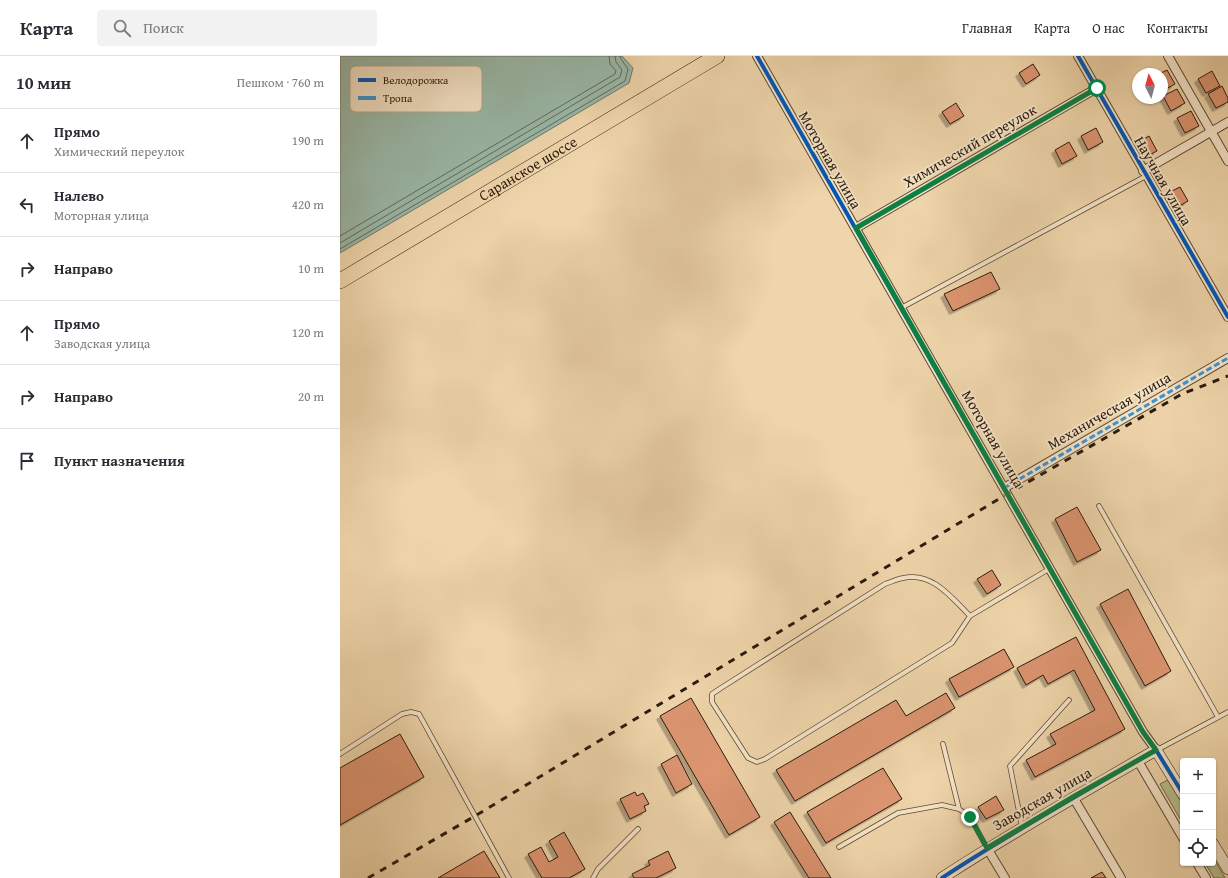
<!DOCTYPE html>
<html lang="ru">
<meta charset="utf-8">
<style>
:root{--surface:#fff;--page:#f2f2f3;--text:#2b2b33;--muted:#7c7c81;--line:#e1e1e2}
body{margin:0;font-family:"Gentium Book Plus",serif;background:var(--page);color:var(--text)}
.controls{position:absolute;right:12px;bottom:12px;display:grid;overflow:hidden;border-radius:4px;box-shadow:0 1px 3px #0004}
.controls button{width:36px;height:36px;display:grid;place-items:center;padding:0;border:0;border-bottom:1px solid var(--line);background:var(--surface);color:var(--text);font:20px sans-serif}
.compass{position:absolute;left:792px;top:12px;width:36px;height:36px;border-radius:50%;background:var(--surface);box-shadow:0 1px 3px #0004;rotate:354deg}
.stop{position:absolute;width:12px;height:12px;margin:-9px;border:3px solid #0b8043;border-radius:50%;background:#fff}
.stop.end{background:#0b8043;border-color:#fff;box-shadow:0 1px 4px #0008}
.list{margin:0;padding:0;list-style:none}
h2{display:flex;justify-content:space-between;align-items:center;height:52px;margin:0;padding:0 16px;font-size:17px}
h2 small{font-size:13px;font-weight:400;color:var(--muted)}
.list li{display:grid;grid-template-columns:26px 1fr auto;gap:12px;align-items:center;box-sizing:border-box;height:64px;padding:0 16px;border-top:1px solid var(--line)}
.list b{display:block;font-size:15px;white-space:nowrap}
.list p{margin:0;font-size:13px;white-space:nowrap;color:var(--muted)}
.list em{font-size:13px;font-style:normal;color:var(--muted)}
.icon{flex:none;width:22px;height:22px;fill:none;stroke:currentColor;stroke-width:2;stroke-linecap:round;stroke-linejoin:round}
.map{position:relative;flex:none;width:888px;height:822px;overflow:hidden}
header{display:flex;align-items:center;gap:24px;box-sizing:border-box;height:56px;padding:0 20px;background:var(--surface);border-bottom:1px solid var(--line)}
header strong{font-size:19px}
nav{display:flex;gap:22px;margin-inline-start:auto;font-size:14px}
.search{width:280px;height:36px;background:var(--page);display:flex;align-items:center;gap:10px;box-sizing:border-box;padding:0 14px;border-radius:4px;color:var(--muted);font-size:15px}
main{display:flex}
aside{flex:1;background:var(--surface)}
.map>svg:first-child{display:block}
</style>
<header>
<strong>Карта</strong>
<div class="search"><svg class="icon" aria-label="search" viewBox="0 0 24 24"><circle cx="10" cy="10" r="6"/><path d="M15 15l6 6"/></svg>Поиск</div>
<nav><a>Главная</a><a>Карта</a><a>О нас</a><a>Контакты</a></nav>
</header>
<main>
<aside>
<h2>10 мин<small>Пешком · 760 m</small></h2>
<ul class="list">
<li><svg class="icon" aria-label="ahead" viewBox="0 0 24 24"><path d="M12 20V5M6 11l6-6 6 6"/></svg><div><b>Прямо</b><p>Химический переулок</p></div><em>190 m</em></li>
<li><svg class="icon" aria-label="left" viewBox="0 0 24 24"><path d="M17 20v-9H6M10 6l-5 5 5 5"/></svg><div><b>Налево</b><p>Моторная улица</p></div><em>420 m</em></li>
<li><svg class="icon" aria-label="right" viewBox="0 0 24 24"><path d="M7 20v-9h11M14 6l5 5-5 5"/></svg><div><b>Направо</b></div><em>10 m</em></li>
<li><svg class="icon" aria-label="ahead" viewBox="0 0 24 24"><path d="M12 20V5M6 11l6-6 6 6"/></svg><div><b>Прямо</b><p>Заводская улица</p></div><em>120 m</em></li>
<li><svg class="icon" aria-label="right" viewBox="0 0 24 24"><path d="M7 20v-9h11M14 6l5 5-5 5"/></svg><div><b>Направо</b></div><em>20 m</em></li>
<li><svg class="icon" aria-label="arrive" viewBox="0 0 24 24"><path d="M6 21V4h12l-3 4 3 4H6"/></svg><div><b>Пункт назначения</b></div></li>
</ul>
</aside>
<div class="map">
<svg width="888" height="822" viewBox="0 0 888 822">
<defs>
<filter id="shadow"><feDropShadow dx="-3.5" dy="3.5" stdDeviation="0" flood-color="#0004"/></filter>
</defs>
<rect width="100%" height="100%" fill="#efd5ab"/>
<filter id="stains"><feTurbulence type="fractalNoise" baseFrequency=".005" numOctaves="4"/><feColorMatrix values="0 0 0 0 .2 0 0 0 0 .09 0 0 0 0 .02 0 0 0 .5 -.17"/></filter>
<radialGradient id="worn" r=".72"><stop offset=".6" stop-color="#630" stop-opacity="0"/><stop offset="1" stop-color="#630" stop-opacity=".3"/></radialGradient>
<!-- green -->
<path fill="#b7be8a" stroke="#706c4c" d="M828,724L843,749V768L820,728Z
M873,801L885,822H874L865,807H873Z"/>
<!-- water -->
<path fill="#9ab9a9" stroke="#6d7a6b" d="M0,0H282L293,12L289,27L0,197Z"/>
<g fill="none" stroke-linecap="round" stroke-linejoin="round">
<!-- shore -->
<path stroke="#626a5b" stroke-width="1" d="M0,180L275,18L276,15L270,8L269,0
M0,187L280,21L282,14L276,6L275,0
M0,193L285,25L288,13L281,3L280,0"/>
</g>
<!-- building -->
<path fill="#dd9571" stroke="#2a1b0d" filter="url(#shadow)" d="M693,8L700,19L686,28L679,17Z
M827,14L835,28L822,35V18H819Z
M872,15L880,30L866,37L858,23Z
M882,30L888,42V46L876,52L868,38Z
M837,33L845,47L831,55L823,40Z
M616,47L624,60L610,68L602,56Z
M851,55L859,70L845,77L837,62Z
M756,72L763,86L748,94L741,80Z
M809,80L817,95L803,102L795,88Z
M729,86L737,100L722,108L715,94Z
M840,131L848,145L834,153L826,138Z
M651,216L660,233L613,255L604,238Z
M737,451L761,494L737,506L715,463Z
M652,514L661,529L647,538L637,523Z
M788,533L831,615L805,630L760,548Z
M736,581L785,673L695,721L686,704L716,688L710,678L755,654L734,614L708,628L703,619L686,629L677,612Z
M664,593L674,611L619,641L609,623Z
M606,637L615,652L455,745L436,714L556,644L566,660Z
M351,642L420,761L389,779L320,660Z
M60,678L84,721L0,769V712Z
M337,699L352,728L336,737L321,708Z
M543,712L562,743L486,787L467,756Z
M295,736L297,740L303,737L309,748L304,750L306,755L290,763L280,743Z
M656,740L664,754L646,763L638,751Z
M450,756L491,822H469L434,766Z
M224,776L245,813L229,822H202L188,798L201,791L209,806L218,801L209,785Z
M144,795L160,822H98Z
M328,795L336,812L316,822H294L292,818L310,809L308,805Z
M762,816L766,822H751Z"/>
<g fill="none" stroke-linecap="round" stroke-linejoin="round">
<!-- lane casing -->
<g stroke="#5b4a34" stroke-width="5.5">
<path id="lane" d="M561,252L806,120
M759,450L878,661
M630,560C612,542 592,515 563,522C557,523 551,526 545,528L381,632L372,638V646L408,702L417,706L425,703L612,587L630,560L709,513
M603,688L619,753
M817,694L888,656
M0,698L62,658L71,656L79,658L169,822
M682,771L670,710L729,644
M499,791L558,757L602,749L619,753L630,761L647,792
M253,822L258,813L298,773"/>
</g>
<!-- street casing -->
<g stroke="#5b4a34" stroke-width="10">
<path id="street" d="M417,0L803,676L816,694
M738,0L888,261
M828,0L888,105
M803,115L888,66
M516,172L757,32
M664,432L888,302
M798,705L843,782
M733,741L781,822
M647,792L665,822
M857,807L866,822"/>
</g>
<!-- secondary casing -->
<g stroke="#2a1b0d" stroke-width="12">
<path id="secondary" d="M873,788L888,813
M602,822C672,776 744,736 816,694L843,738"/>
</g>
<!-- highway casing -->
<g stroke="#2a1b0d" stroke-width="16">
<g id="highway">
<path id="s1" d="M0,225L377,0"/>
</g>
</g>
<!-- lane -->
<use href="#lane" stroke="#f5e4c8" stroke-width="4"/>
<!-- street -->
<use href="#street" stroke="#f5e4c8" stroke-width="8"/>
<!-- secondary -->
<use href="#secondary" stroke="#f5e4c8" stroke-width="11"/>
<!-- highway -->
<use href="#highway" stroke="#efd5ab" stroke-width="15"/>
<!-- rail -->
<path stroke="#2a1b0d" stroke-width="3" stroke-dasharray="7 7" stroke-linecap="butt" d="M28,822L135,760L667,438L842,338L888,320"/>
<!-- quiet -->
<path stroke="#3c94d2" stroke-width="3" stroke-dasharray="6 3" stroke-linecap="butt" d="M664,432L888,302"/>
<!-- cycleway casing -->
<g stroke="#f5e4c8" stroke-width="6">
<path id="cycleway" d="M417,0L803,676L816,694L843,738
M738,0L888,261
M602,822C672,776 744,736 816,694"/>
</g>
<!-- cycleway -->
<use href="#cycleway" stroke="#0057b8" stroke-width="4"/>
</g>
<g fill="none" stroke-linecap="round" stroke-linejoin="round">
<!-- route -->
<path stroke="#0b8043" stroke-width="5" d="M630,761L647,792L733,741L816,694L803,676L516,172L757,32"/>
</g>
<g text-anchor="middle" stroke-width="3.5" stroke-linejoin="round" paint-order="stroke">
<!-- street labels -->
<g font-size="15" fill="#2a1b0d" stroke="#f5e4c8">
<text transform="translate(630 90) rotate(-30)" y="5">Химический переулок</text>
<text transform="translate(490 104) rotate(60)" y="5">Моторная улица</text>
<text dy="5" stroke="none"><textPath href="#s1" startOffset="219">Саранское шоссе</textPath></text>
<text transform="translate(823 125) rotate(60)" y="5">Научная улица</text>
<text transform="translate(769 355) rotate(-30)" y="5">Механическая улица</text>
<text transform="translate(653 383) rotate(60)" y="5">Моторная улица</text>
<text transform="translate(702 743) rotate(-30)" y="5">Заводская улица</text>
</g>
</g>
<!-- legend -->
<rect x="10" y="10" width="132" height="46" rx="6" fill="#f5e4c8" stroke="#b8a890" stroke-width="1"/>
<rect x="18" y="22" width="18" height="4" fill="#0057b8"/>
<rect x="18" y="40" width="18" height="4" fill="#3c94d2"/>
<g font-size="11" fill="#2a1b0d">
<text x="43" y="28">Велодорожка</text>
<text x="43" y="46">Тропа</text>
</g>
<rect width="100%" height="100%" filter="url(#stains)"/>
<rect width="100%" height="100%" fill="url(#worn)"/>
</svg>
<div class="controls">
<button>+</button>
<button>−</button>
<button><svg class="icon" aria-label="locate" viewBox="0 0 24 24"><circle cx="12" cy="12" r="6"/><path d="M12 2v4M12 18v4M2 12h4M18 12h4"/></svg></button>
</div>
<svg class="compass" viewBox="-18 -18 36 36"><path d="M0-13l5 13h-10z" fill="#e53935"/><path d="M0 13l5-13h-10z" fill="#7c7c81"/></svg>
<div class="stop" style="left:757px;top:32px"></div>
<div class="stop end" style="left:630px;top:761px"></div>
</div>
</main>
